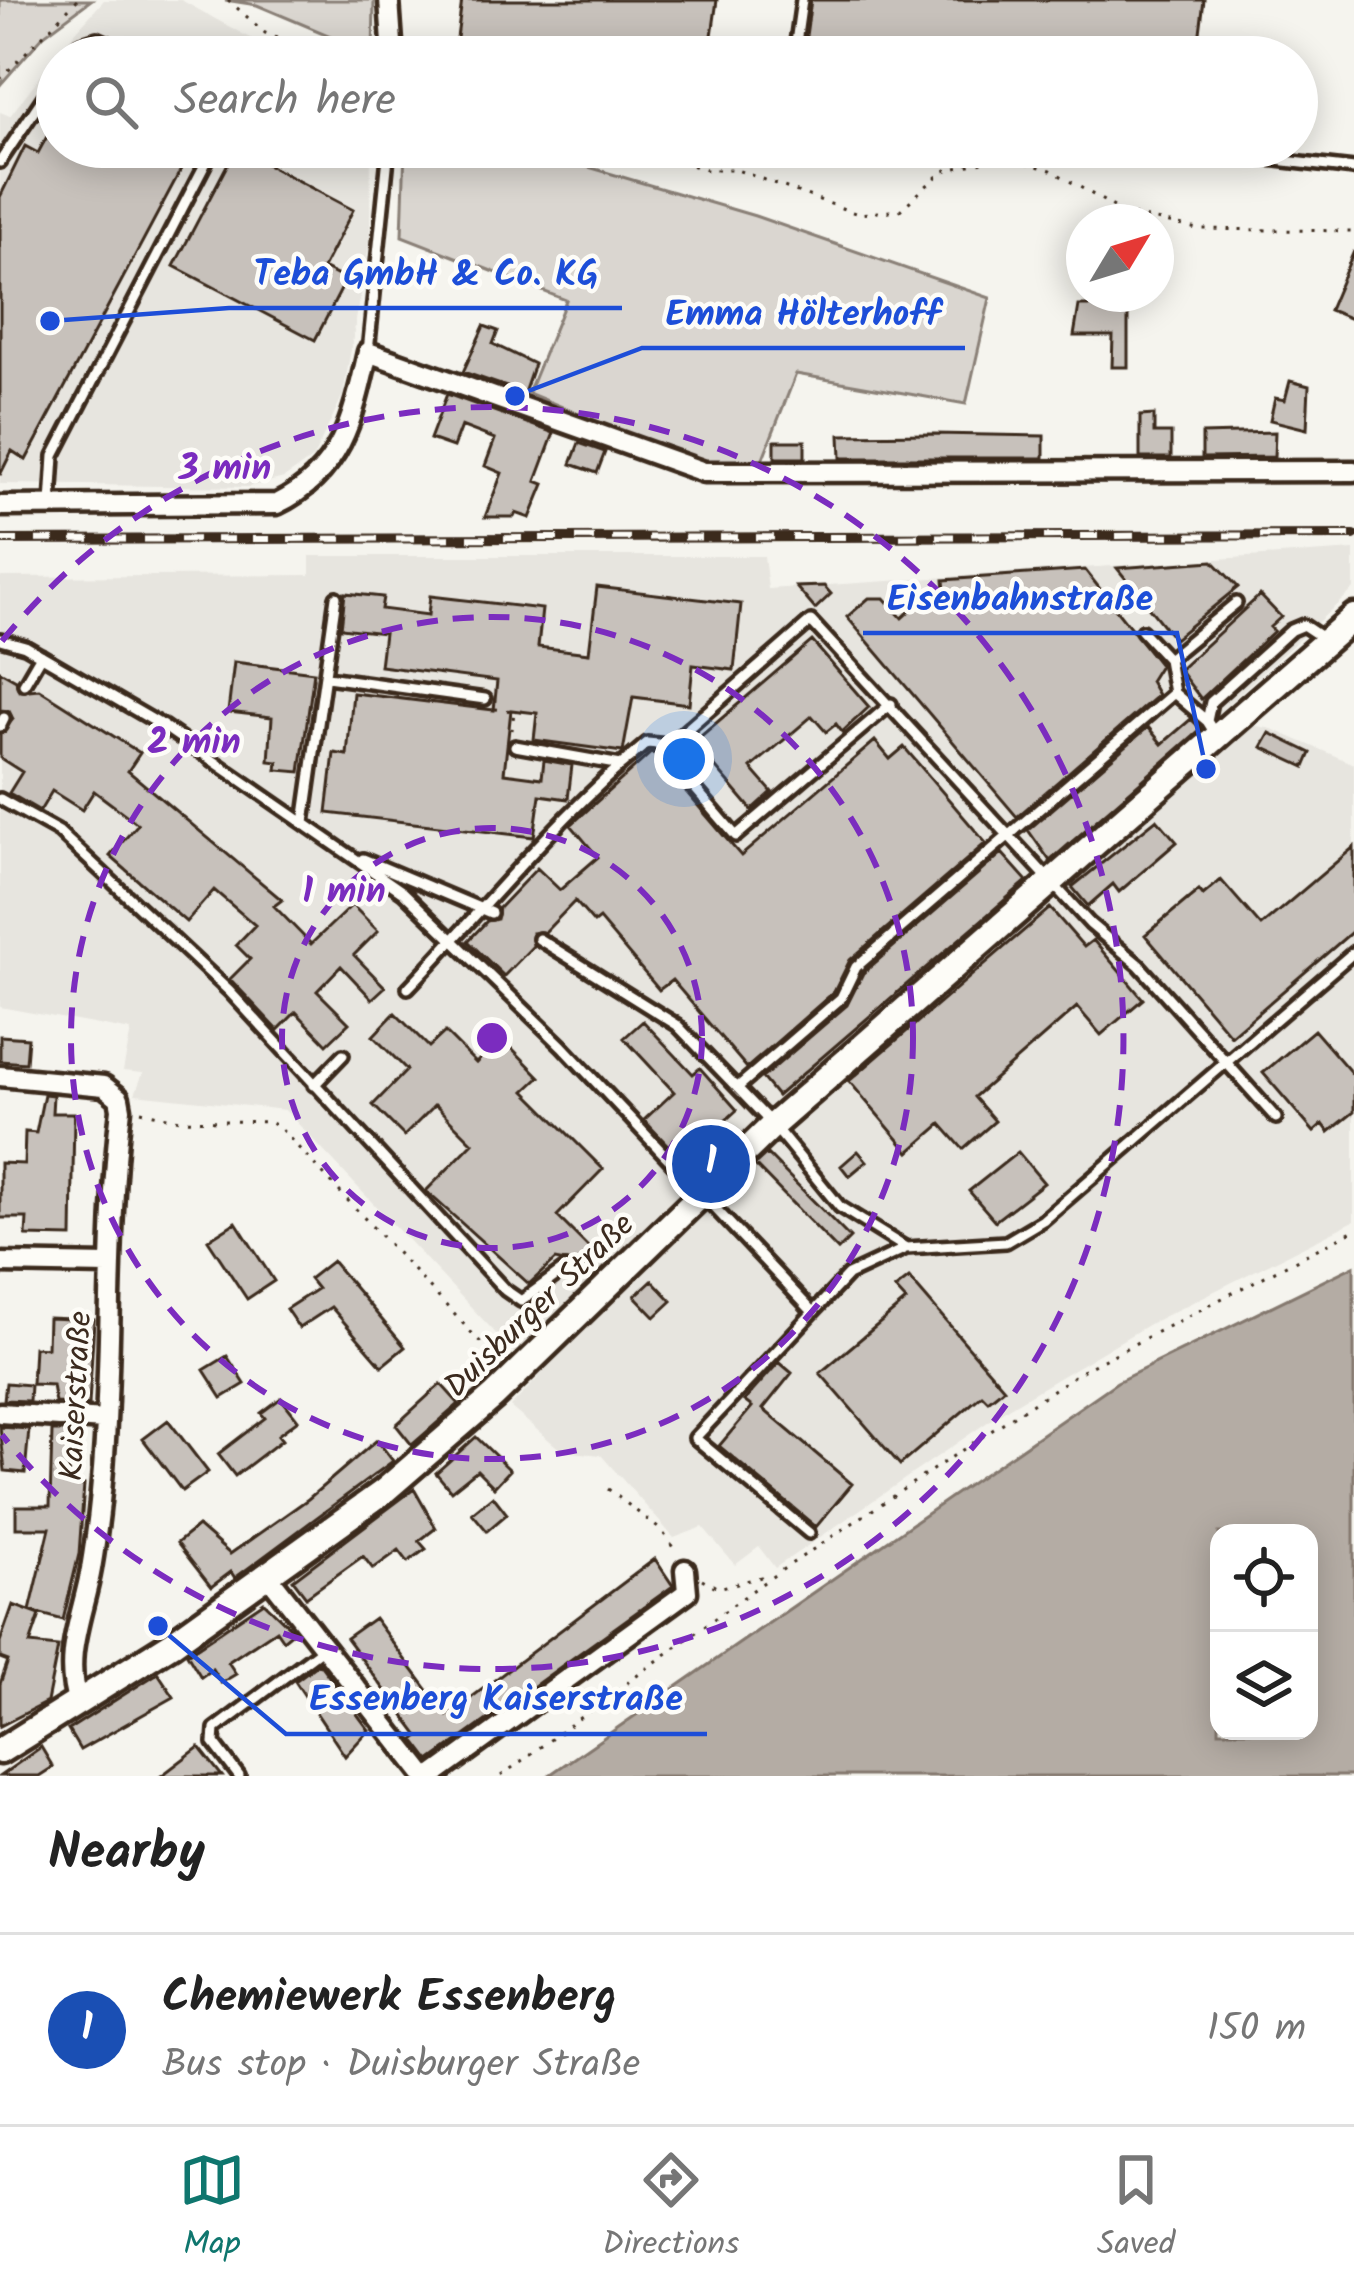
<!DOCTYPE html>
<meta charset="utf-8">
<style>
:root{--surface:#fff;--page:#f6f6f6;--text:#222;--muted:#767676;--line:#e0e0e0;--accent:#0f766e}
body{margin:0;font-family:Kalam,sans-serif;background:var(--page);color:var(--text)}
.controls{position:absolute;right:36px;bottom:36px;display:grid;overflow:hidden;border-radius:24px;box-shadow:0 6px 30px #0003}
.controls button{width:108px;height:108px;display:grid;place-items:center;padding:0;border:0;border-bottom:3px solid var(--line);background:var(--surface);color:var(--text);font:60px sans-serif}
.compass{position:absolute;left:1066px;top:204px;width:108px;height:108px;border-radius:50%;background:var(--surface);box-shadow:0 6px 30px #0003;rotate:52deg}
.you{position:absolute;left:684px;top:759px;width:42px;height:42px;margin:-30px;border:9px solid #fff;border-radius:50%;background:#1a73e8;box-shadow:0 0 0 18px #1a73e833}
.badge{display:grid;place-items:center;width:78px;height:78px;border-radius:50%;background:var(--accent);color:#fff;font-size:39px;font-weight:700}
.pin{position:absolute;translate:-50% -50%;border:6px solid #fff;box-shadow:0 3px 12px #0006}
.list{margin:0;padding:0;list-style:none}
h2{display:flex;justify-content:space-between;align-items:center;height:156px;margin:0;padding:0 48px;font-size:51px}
h2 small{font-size:39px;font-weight:400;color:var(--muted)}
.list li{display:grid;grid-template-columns:78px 1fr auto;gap:36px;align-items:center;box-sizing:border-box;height:192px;padding:0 48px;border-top:3px solid var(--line)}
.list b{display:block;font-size:45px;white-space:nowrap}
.list p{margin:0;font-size:39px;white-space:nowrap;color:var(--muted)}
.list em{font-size:39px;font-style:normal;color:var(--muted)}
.icon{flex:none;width:66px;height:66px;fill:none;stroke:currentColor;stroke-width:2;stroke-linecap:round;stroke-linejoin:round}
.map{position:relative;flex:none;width:1354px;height:1776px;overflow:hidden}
.search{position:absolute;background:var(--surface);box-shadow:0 6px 30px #0003;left:36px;right:36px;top:36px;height:132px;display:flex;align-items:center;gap:30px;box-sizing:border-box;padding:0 42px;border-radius:66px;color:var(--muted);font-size:45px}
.sheet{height:348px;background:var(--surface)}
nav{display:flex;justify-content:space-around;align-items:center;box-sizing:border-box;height:168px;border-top:3px solid var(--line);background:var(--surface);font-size:33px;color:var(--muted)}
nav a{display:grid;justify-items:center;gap:6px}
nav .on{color:var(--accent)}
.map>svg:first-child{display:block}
</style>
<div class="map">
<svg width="1354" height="1776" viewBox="0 0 1354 1776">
<rect width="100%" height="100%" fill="#f5f4ee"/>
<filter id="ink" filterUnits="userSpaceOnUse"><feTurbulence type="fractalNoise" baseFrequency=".00833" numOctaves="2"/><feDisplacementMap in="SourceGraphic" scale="24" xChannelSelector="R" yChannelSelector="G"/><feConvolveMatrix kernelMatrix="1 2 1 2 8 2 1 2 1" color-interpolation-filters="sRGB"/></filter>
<g filter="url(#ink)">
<!-- built -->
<path fill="#e7e5df" d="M104,0H181L270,49L295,57H57V147H371L370,240L343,395L313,458L284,478L248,487L0,484V112L10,116L61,48Z
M1354,550V589L1214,717L1272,729L1354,764V1221L1151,1323L1008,1408L775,1568L759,1547L735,1565L703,1527L674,1538L601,1455L562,1451L510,1407L538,1378L285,1110L135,1094L143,1073L123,1071L131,1031L0,1007V577L310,575V556H764L768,589Z"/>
<!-- green -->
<path fill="#dad6d0" stroke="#8a8077" stroke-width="3" d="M0,0H91L44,35L0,85Z
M225,0H374L373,54L257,5Z
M405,147H479L535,166L541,153L755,216L990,298L966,404L796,374L761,463L704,465L528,393L566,300L402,236Z"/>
<!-- water -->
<path fill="#b4aca4" stroke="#84786e" stroke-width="3" fill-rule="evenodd" d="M1354,1266V1776H548L1117,1382ZM1219,1533H1309V1731H1219Z"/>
<!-- building -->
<path fill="#c7c1bb" stroke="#3b2a1e" stroke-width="3" d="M462,0H717L709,57L455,53Z
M811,0H1204L1197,57H803Z
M57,118V147H193L26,460L12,451L0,475V197L25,146L38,153Z
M236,148L353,210L323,268L346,280L315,340L174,266Z
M1354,251V320L1329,310Z
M1079,306H1128V367H1112L1113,336H1074Z
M484,326L498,331L493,344L534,364L524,393L463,372Z
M1290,381L1309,386L1307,429L1270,420L1275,398L1285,400Z
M447,394L554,433L536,481L544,484L530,518L516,513L514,517H485L502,473L485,466L495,439L461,426L453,447L430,439Z
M1154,415V433H1171V458H1140V416Z
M1275,432L1274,457L1202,458V434Z
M934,434L1044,436V458H841L840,435Z
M775,441H805V458H775Z
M579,443L605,452L597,473L571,464Z
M1213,561L1238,587L1174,639L1117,568Z
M1085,570L1160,665L1150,681L1158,695L1017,817L847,617L869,598H884L902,618L932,591H945L944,580Z
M824,586L831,594L815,609L796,587Z
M597,587L741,604L734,670L693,665L689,704L633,697L623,752L534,740L537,713L511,710L504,773L542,778L544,760L572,765L568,799L540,795L534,837L327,813L334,753L347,755L353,693L494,710L497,681L380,666L384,633L341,628L345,593L383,597L381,609L428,615L430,596L542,609L538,647L589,653Z
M1260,595L1281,617L1270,627L1274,631L1201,699L1179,670Z
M812,641L869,707L842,732L836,724L826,732L812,716L751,768L772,792L752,810L694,742Z
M234,662L314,672L300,772L277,770L278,762L269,761L272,717L228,712Z
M0,671L16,680L19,691L39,689L140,753L128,771L282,900L274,906L311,944L352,905L378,931L354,955L385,987L372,999L341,966L317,991L349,1023L327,1044L296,1012L278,1030L230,979L250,959L236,945L255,925L214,890L186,922L110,856L138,824L94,791L82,810L52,791L40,811L9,793L22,772L0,758V735L13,719L9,711L0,710Z
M1191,719L1201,729L1050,861L1028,830L1148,727L1162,744Z
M1270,733L1311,753L1305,767L1262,747Z
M875,741L890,759L904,747L986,843L850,960L834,992L747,1068L672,980L659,990L599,919L594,923L575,901L545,932L532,933L533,946L504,976L468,941L487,921L497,919L499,908L537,868L560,890L598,857L571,825L652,752L741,856Z
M1157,819L1177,842L1119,892L1113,884L1088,906L1072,887Z
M1354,847V930L1231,1036L1145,935L1199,890L1203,895L1221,880L1261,926Z
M1002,853L1027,881L777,1096L762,1078L847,1005L863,973Z
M1050,908L1084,947L1093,940L1143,999L1101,1035L1077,1007L974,1097L995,1121L963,1149L941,1124L909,1152L849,1081Z
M395,1013L429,1047L445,1032L476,1063L501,1037L540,1077L525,1091L603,1169L557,1216L597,1256L574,1279L571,1263L555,1260L529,1284L426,1191L473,1143L435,1105L404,1136L373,1105L407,1070L373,1036Z
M643,1021L693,1074L700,1068L737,1110L682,1160L644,1120L674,1092L624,1038Z
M1314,1030L1354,1076V1112L1329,1132L1323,1124L1314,1132L1263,1073Z
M0,1036L28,1038L26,1063L0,1061Z
M44,1094L53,1095L52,1113H74L72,1237L26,1236L27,1218H0V1163L24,1164L25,1132L36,1133Z
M858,1151L867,1161L849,1176L841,1166Z
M1018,1152L1044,1183L995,1221L969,1191Z
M767,1154L850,1238L838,1250L755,1165Z
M236,1222L274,1281L247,1299L208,1240Z
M332,1261L405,1347L382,1366L331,1307L299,1328L286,1309L317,1289L309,1279Z
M909,1278L1004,1388L988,1401L982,1395L900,1465L820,1373L906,1301L895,1289Z
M652,1280L672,1301L655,1317L635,1296Z
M48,1318L94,1320L89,1405L55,1403L52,1385L32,1384L34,1347L47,1348Z
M227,1356L245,1384L222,1398L204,1370Z
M779,1362L792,1373L763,1409L852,1484L816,1527L719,1446L752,1407L744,1401Z
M6,1383L30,1385L29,1401L4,1400Z
M441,1384L459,1404L412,1445L396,1425Z
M281,1398L298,1420L278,1435L282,1440L235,1476L218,1454L265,1418L261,1413Z
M168,1420L208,1472L182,1491L143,1439Z
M0,1427L29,1429L25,1473L5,1471Z
M52,1431H72L68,1484L84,1485L79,1554L63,1620L30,1611L50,1528H16V1506H50Z
M476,1437L510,1470L494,1487L477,1470L451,1491L436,1473Z
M377,1440L393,1461L235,1578L231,1572L211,1587L177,1543L198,1526L230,1554L308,1499Z
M414,1489L436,1528L419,1541L426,1549L408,1562L399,1550L373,1569L363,1556L306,1597L293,1580Z
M493,1496L507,1514L487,1531L472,1513Z
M655,1559L673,1586L430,1761L414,1740L419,1736L346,1638L374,1618L447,1716Z
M264,1602L294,1631L283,1640L276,1630L228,1662L236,1674L221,1683L212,1669L201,1677L187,1654Z
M13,1605L40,1615L30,1644L58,1647L47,1702L0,1726V1684L8,1661L0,1658V1642Z
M319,1663L369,1730L345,1756L295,1681Z
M158,1673L174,1697L80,1750L68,1730Z
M41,1747L53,1767L39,1776H0Z
M199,1747L222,1776H161Z"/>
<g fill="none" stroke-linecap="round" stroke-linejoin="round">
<!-- lane casing -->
<g stroke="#3b2a1e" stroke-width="18">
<path id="lane" d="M70,57L79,44L97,38L140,57
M794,57L802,0
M1164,147L1354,169
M0,162L57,77
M368,352L389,147
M51,504L54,456L214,147
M1142,631L1168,659
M0,639L25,646L163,726L403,892L562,1046L812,1311
M327,677L485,699
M24,684L41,655
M1174,693L1207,721
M0,726L4,718
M1215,734L1207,721L1211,702L1291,630L1303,625L1324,639
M657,744L736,836L891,704
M515,746L621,765L647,743L669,745L811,621L1090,924L1139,965L1276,1118
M0,799L59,832L229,991L505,1290L521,1301L565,1269
M304,823L336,597
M363,859L491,913
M539,939L677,1025L773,1125L840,1207L906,1248L1006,1242L1043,1220L1354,952
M408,988C479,914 544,833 621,765
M314,1085L343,1055
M738,1087L841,998L856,967L1174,693L1168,659L1236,603
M809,1533L695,1438L848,1275L906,1248
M239,1776L214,1743L215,1729L326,1646"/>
</g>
<!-- street casing -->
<g stroke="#3b2a1e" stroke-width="27">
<path id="street" d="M389,0L392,43
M0,506L277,504C342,472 353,418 368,352L704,472L1354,471
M0,1076L104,1086L119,1098L121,1109C103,1261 117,1417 91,1569C83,1615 62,1656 78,1703
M0,1263L108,1265
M0,1413L104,1420
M269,1577L425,1776
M433,1776L687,1592L685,1570"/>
</g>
<!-- secondary casing -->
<g stroke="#3b2a1e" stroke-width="33">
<path id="secondary" d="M0,1751L171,1644L383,1492L494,1396L773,1125L1354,617"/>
</g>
<!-- path -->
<path stroke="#3b2a1e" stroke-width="3" stroke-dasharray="3 9" stroke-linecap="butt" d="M228,0L265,33L343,57
M0,79L77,0
M635,147L706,170H737L858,214L900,210L943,171L1005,157L1051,170L1124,213L1197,229L1354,231
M495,709L514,711L512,730
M141,1111L180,1120L269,1122L280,1128L500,1363
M608,1489L662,1531L676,1552
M702,1579L718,1588L761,1577L764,1582
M501,1776L764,1582L1078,1373L1354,1230"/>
<!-- lane -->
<use href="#lane" stroke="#fdfcf7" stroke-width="9"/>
<!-- street -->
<use href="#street" stroke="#fdfcf7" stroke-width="18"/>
<!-- secondary -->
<use href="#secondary" stroke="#fdfcf7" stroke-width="24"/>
<!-- rail casing -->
<g stroke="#3b2a1e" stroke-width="10">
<path id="rail" d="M0,540L1354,535"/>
</g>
<!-- rail -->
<use href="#rail" stroke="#fdfcf7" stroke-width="6" stroke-dasharray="18" stroke-linecap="butt"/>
</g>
</g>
<!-- distance rings -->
<g fill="none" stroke="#7b2cbf" stroke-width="6" stroke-dasharray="21 15">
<circle cx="492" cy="1038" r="210"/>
<circle cx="492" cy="1038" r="421"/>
<path d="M2 641A631 631 0 1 1 2 1435"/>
</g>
<g text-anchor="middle" stroke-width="9" stroke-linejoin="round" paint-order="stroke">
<!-- street labels -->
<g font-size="33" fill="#3b2a1e" stroke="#fdfcf7">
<text transform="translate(538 1304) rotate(-44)" y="12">Duisburger Straße</text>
<text transform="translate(74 1396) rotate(-87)" y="12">Kaiserstraße</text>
</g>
</g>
<circle cx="492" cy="1038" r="18" fill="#7b2cbf" stroke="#fdfcf7" stroke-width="6"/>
<g font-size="36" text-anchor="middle" font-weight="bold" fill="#7b2cbf" stroke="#fdfcf7" stroke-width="9" stroke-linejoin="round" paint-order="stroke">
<text x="225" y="479">3 min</text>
<text x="194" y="753">2 min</text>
<text x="344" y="902">1 min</text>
</g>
<!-- callouts -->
<path fill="none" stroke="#1d4ed8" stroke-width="4.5" d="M50 321L229 308H622M515 396L642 348H965M1206 769L1177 633H863M158 1626L286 1734H707"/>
<g fill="#1d4ed8" stroke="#fdfcf7" stroke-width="4.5">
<circle cx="50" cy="321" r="12"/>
<circle cx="515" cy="396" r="12"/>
<circle cx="1206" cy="769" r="12"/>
<circle cx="158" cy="1626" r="12"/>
</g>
<g font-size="36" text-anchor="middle" font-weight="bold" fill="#1d4ed8" stroke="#fdfcf7" stroke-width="9" stroke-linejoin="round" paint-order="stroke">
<text x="426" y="285">Teba GmbH &amp; Co. KG</text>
<text x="803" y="325">Emma Hölterhoff</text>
<text x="1020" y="610">Eisenbahnstraße</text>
<text x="496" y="1710">Essenberg Kaiserstraße</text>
</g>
</svg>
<div class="controls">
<button><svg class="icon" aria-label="locate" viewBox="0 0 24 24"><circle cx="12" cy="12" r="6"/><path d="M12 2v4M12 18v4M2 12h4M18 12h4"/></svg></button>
<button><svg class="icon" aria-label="layers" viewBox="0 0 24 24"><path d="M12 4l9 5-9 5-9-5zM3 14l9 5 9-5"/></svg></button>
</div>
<svg class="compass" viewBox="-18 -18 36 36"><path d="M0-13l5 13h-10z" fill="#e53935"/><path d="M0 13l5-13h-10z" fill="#767676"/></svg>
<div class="you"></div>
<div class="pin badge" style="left:711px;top:1164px;background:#1a4fb4">1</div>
<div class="search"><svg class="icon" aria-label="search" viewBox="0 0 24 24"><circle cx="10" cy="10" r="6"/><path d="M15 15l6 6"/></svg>Search here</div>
</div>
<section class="sheet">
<h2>Nearby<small></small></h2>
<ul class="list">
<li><span class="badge" style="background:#1a4fb4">1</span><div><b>Chemiewerk Essenberg</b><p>Bus stop · Duisburger Straße</p></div><em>150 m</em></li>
</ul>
</section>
<nav>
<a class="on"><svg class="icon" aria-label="map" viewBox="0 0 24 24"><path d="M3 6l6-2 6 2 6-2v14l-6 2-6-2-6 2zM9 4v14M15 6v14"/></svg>Map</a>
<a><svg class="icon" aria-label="directions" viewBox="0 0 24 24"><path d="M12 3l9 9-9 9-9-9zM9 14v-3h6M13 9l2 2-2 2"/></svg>Directions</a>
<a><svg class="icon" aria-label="saved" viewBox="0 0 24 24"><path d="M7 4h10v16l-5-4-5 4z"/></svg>Saved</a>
</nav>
